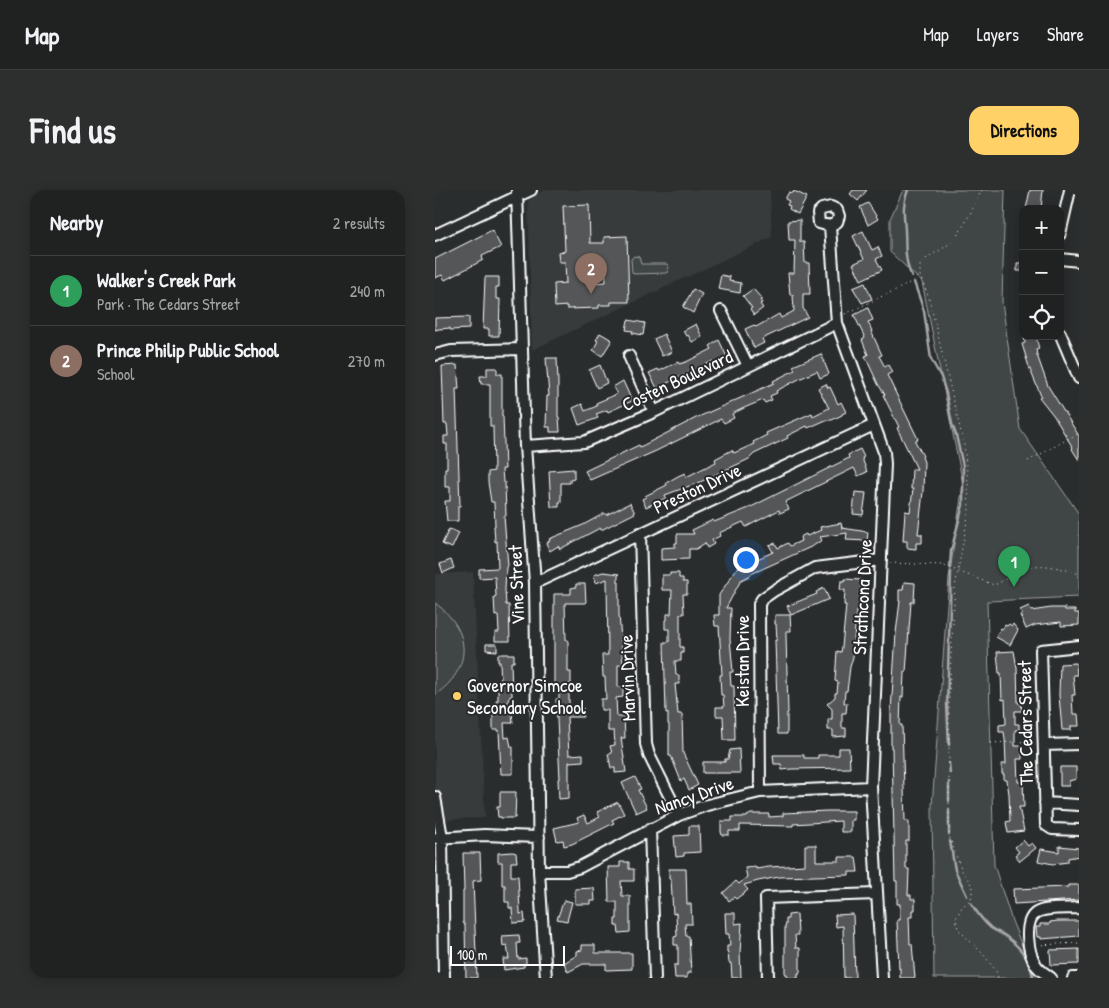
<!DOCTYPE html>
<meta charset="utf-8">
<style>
:root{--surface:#202222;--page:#2d2f2f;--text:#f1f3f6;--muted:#a2a4a5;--line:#3d3f40;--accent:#ffd166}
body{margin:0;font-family:"Patrick Hand",sans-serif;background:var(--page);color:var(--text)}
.controls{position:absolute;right:15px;top:15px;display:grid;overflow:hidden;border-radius:10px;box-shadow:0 2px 12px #0003}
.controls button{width:45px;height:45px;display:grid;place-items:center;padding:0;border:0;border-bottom:1px solid var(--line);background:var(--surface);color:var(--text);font:25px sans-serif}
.scale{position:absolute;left:15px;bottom:12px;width:115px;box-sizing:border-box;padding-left:5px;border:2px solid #fff;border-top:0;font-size:14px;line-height:18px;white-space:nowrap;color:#fff;-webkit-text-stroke:4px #2a2d2e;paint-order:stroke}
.you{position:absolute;left:310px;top:369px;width:18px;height:18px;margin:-12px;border:4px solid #fff;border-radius:50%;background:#1a73e8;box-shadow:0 0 0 8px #1a73e833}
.badge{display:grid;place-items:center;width:32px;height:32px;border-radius:50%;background:var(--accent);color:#fff;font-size:16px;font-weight:700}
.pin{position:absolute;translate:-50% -41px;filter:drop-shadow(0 1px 2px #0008)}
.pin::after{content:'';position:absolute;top:26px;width:18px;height:15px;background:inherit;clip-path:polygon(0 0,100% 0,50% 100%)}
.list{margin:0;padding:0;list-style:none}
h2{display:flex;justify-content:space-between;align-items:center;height:65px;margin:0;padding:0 20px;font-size:21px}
h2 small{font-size:16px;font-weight:400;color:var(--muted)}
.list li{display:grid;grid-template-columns:32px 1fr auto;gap:15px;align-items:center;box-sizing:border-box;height:70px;padding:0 20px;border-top:1px solid var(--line)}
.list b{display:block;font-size:19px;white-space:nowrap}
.list p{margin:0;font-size:16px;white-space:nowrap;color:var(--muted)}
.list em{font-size:16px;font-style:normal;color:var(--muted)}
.icon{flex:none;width:28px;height:28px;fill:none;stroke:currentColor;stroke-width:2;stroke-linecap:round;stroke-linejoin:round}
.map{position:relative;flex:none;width:644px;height:788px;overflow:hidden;border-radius:15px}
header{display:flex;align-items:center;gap:30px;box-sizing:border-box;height:70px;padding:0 25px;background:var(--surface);border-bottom:1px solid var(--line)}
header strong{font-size:24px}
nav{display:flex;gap:28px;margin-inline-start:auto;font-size:18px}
.intro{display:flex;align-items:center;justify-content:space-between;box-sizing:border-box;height:120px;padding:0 30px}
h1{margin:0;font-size:35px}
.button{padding:12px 22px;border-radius:15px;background:var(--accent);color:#111;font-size:18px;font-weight:700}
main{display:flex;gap:30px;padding:0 30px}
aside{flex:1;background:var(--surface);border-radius:15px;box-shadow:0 2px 12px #0003}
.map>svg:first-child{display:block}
</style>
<header>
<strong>Map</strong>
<nav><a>Map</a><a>Layers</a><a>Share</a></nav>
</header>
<div class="intro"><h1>Find us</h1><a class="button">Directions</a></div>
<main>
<aside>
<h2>Nearby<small>2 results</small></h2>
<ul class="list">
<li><span class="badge" style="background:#2e9e5b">1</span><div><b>Walker's Creek Park</b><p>Park · The Cedars Street</p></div><em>240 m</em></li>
<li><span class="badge" style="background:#8d6e63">2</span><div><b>Prince Philip Public School</b><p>School</p></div><em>270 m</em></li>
</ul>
</aside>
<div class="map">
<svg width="644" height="788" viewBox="0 0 644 788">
<rect width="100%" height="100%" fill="#2a2d2e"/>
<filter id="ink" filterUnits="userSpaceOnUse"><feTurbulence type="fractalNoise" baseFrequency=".02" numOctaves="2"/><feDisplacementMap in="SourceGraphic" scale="10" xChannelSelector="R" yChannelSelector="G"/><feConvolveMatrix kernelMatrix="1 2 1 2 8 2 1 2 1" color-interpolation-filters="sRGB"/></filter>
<g filter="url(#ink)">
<!-- built -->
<path fill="#373a3b" d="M110,0H335L337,47L97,160L93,8Z
M38,382L50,628L18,629L0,633V384Z"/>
<!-- green -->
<path fill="#414445" stroke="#a0a2a2" d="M468,0H570L567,112L585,239L644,324V407L552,411L559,675L577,731L600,788H499L497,616L514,388L528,294L487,92L455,62V29Z
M199,66L204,67L206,74H232L234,77L232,83L199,84L197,82L196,69Z
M0,413C37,440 38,479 0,505Z"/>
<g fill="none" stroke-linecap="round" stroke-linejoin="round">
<!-- stream -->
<path stroke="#a6a7a7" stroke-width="2.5" d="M473,0C467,14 469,25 470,40C471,57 469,71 477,87
M479,92L489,121L496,169L506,187L511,203L517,234L521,245L528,276V315L516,361L515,377
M514,555L512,515L516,382
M514,573L515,583
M514,592V611
M514,620V644
M515,651L520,680L532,706
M536,713C542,723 548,731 556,738C562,742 568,744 573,748C586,758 596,772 598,788"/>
</g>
<!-- building -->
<path fill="#555758" stroke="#fff" fill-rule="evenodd" d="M418,0H432L423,11L415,4Z
M595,0H608L606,19H591Z
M359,1L372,7L363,24L354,19L355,16L352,15L354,11L350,9L354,2L358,3Z
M433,13L443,29L433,35L425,17Z
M154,15L155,53H169V47L192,46L194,112H176V115H164V118L132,119V116L120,117L119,94L131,93L130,72H124L123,62L130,61L128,16ZM156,76H170L171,92L156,93Z
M365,30V52H369L370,73H374L375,104H368V118L373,127L327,149L329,153L319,158L310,139L319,135L321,137L344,124L346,128L359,121L358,105H355L353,83H359L360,50H354L353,31Z
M57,40L66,57L47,66L48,70L10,90L7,85L0,88V69Z
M428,41L437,60L443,57L447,66L441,69L447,80L426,90L418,74L429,69L418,46Z
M582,73H588V81H582Z
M286,85L295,87L294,91L306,93L305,103L283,99Z
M50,87H64V97H61V109H65L64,146H54V139H48Z
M430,93L437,109L427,113L418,98Z
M258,99L267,104L258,123L248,117Z
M318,99L327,109L325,110L327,113L325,114L328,118L319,125L315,119L317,118L308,106Z
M433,118L438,130L433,132L437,141H436L447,165L444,166L450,177L453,175L457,182L452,185L483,249L480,251L488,266L487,267L489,272L488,302L483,344H487V353H481V359L472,358V351H468L470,321L475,322L478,299H476L477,279H482L462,238L464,237L448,205H450L443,194L430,166L433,165L427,150L430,148L419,125Z
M34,127V139L15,140V138L4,139L0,140V128Z
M193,130L210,133L208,145L197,143L198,141L191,140Z
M261,134L267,147L257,152L253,145L251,146L248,141Z
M165,143L177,150L167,166L158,160L163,151L161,150Z
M229,144L237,162L227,166L219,149Z
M589,146H601L604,159L601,160L602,165L613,196L644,246V270L637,259L638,258L619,226L604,207L606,206L594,177L587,154L590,153Z
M284,150L292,167L279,173L278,171L222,198L214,183L223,179L224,181L243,172L244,174L251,172L277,159L275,156Z
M386,164L394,184L385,188L382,181L364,189L341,201L342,203L335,206L337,210L330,213L328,210L309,218L297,224L299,228L289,233L286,229L221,261L155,290L150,281L204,255L205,257L261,228L339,193L338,191L360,180L358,176Z
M111,168H122L123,192V227H124L125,242H115V237H111L112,206H114Z
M22,175L24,199H21L25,316H23V331H12L10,311H15V297H10V278H12V254H9V246H13L12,234H9L7,176Z
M165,175L172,193L162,198L154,180Z
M52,178H62V184H67V226H68L70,279H67L68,292H70L71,326H69L73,376L71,377L70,400L71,415H74L75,451H60V442H64L63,425L60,426L59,407L61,406L60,387L44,388V379L63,378L62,351L60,352L59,336H60L59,312H56L53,292V282L59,281L58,236H55V194H46L45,186H52Z
M188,191L197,211L173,222L172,220L161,224L163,228L144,235L138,218L147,214L150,221L162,216L161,213L182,204L178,197Z
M391,194L393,198L395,197L403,214L406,212L411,222L407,224V225L397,230H391L373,238L372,236L352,246L353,248L319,264L314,269L265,292L230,305L231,308L211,317L207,309L211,307L210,306L232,295L231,293L243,286L250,283L251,287L281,272L280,269L297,260L299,263L319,254L318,252L332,245L331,243L377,223L378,226L394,218L383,198Z
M425,259L429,267L427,268L432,282L423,286L419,278L350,312L354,319L345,323L344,320L311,337L308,332L284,343L285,346L277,350L279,354L272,358L270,353L261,359H254V369L226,370V358L240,357V353H242V344H259L257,340L278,330L279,332L314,318L414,268L413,265Z
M139,279V289L135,290V293H126V312H124V317H116L114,281Z
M420,302L431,303L428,325L418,324Z
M195,313L200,323L166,340L165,338L125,359L123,356L115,361L111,353L115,351L114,349L148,335L170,323L171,325Z
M406,333L407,338L433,342L432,351L411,350L412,343L385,347L387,350L378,356L316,384V385L306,390L299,403L291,418H296L295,449L298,482H295L296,496H299L300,550H289L288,526H281V517H289L288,505H286L285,485H287L284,436H280L279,425H284V405L302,378L338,362L334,355L340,353L343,358L353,353L355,356L366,351L365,347L371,344L372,346L386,340L385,337Z
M14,339L24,343L17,358L7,354Z
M16,370L19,378L8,383L5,374Z
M168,382L185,384L183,385V392H184V424L188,475H183V497H188V507L181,508L182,527H189L190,548H186L191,582L180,583V578H176L173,564L177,563L175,556L180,555L179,541H173V520H166V509H171L170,487H168L167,465H173L172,389L161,393L159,385Z
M235,383H244V388H248V392H252V404H248L249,424H245V457H248V463H246V471H240L241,485H244V494H240L243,524H247L248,563L263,595L254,600L249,589L246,591L236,566H234V534H233V523H231L229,452H234V439H230V430H232V424H236L237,400H227V385H235Z
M410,389L426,390L425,421H421L418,467L415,477L412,501H410L409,513H412L411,523H407V538H411V546L398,547V540H393V529H397V519L392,514L400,507V503H402L403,492L400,491L402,461L406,462L407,457L411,415H409L410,400H405L406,391H410Z
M469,392L480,393L479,412H476L471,482H469L468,507H466L465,535H467L470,631H474V651H471V679H474L473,705H476V709H480V720H477V727H474L475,754H477L480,788H465V778L464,779L462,730H465V714H462V691H460L457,558H456V521L461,443L465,411H464V400H468Z
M141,394H150L151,413H130L131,450H133V482H136V494H134V518H148V527H132L134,565L148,564V571L134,572V608L124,609L123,589H125L121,509H124V494H119V404H136V398L141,397Z
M389,398L394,409L356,425L352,416L382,404L381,402Z
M594,416L596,421L616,418H630V420H640V423H644V435L626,436V432L600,435L591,439L585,425L587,424L585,420Z
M340,425H355L356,441H351V445L353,523H352V544H343L340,450H342L341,434H340Z
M574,434L577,436L578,434L583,440L575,455L561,447L566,438L568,439L570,435L572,436Z
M51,454H62V461L51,460Z
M579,461L582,478L583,513H586L587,521H580V534H584V540H580V556H587V569H582L583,592H588L589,617H584L589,641L573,643L571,632L575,631L574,604L572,590H569V584H567V574H571L570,549L569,542H564V535L571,534L570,509L567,510L566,483H564L562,462Z
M63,464H79V472H76L77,506L74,507L73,511L74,523H77L78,533H69L70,548L74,547L76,557H78V584H66L64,540H58V524L62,523L61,510H63V500L66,497L65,472H63Z
M641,473L642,485H638L640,505H637L638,524H643L644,536H636V540H627L624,505L625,474Z
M404,558H414L415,578L356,579L347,580L346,574H339L338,565H369V568H383V565H404Z
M304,559L305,583H268V572H290V569H293L295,560Z
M625,577H641V589L634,591V596H625Z
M200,587L206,599L203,600L212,618L201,623L187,593Z
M65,602H81L80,628H66V627H63L62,617H65Z
M183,612L189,624L177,630L179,633L137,654L129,656L128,650L122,651L119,638L144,632L142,628L149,625L153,633L165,627L162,622Z
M392,621H419V630H416V642H406V631L358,634V636L305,635V641H294V645H287L286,642V631H297V627H312V626L316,624H334V627L348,626V623Z
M254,636H264L265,662L249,663V666L241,667L239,646L254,645Z
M588,650L593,656L597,653L601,658L585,671L580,665L584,662L580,657Z
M370,655H381V671H404V667H421L423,682H414V685L344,687L323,691L309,695L313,700L301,709L299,707L294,711L288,703L301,691L304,694L312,687L310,678L321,677V679L334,677L370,675Z
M624,656L644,658V666L633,668V672L618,674L603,671L606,659L624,662Z
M78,662L81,663L82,672H76V686H83L85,721V724L89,723L90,732L78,733L77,718H74V712H70V695H67V672H63V663Z
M28,663H45L46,690L38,691L42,788H31L30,736L28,732V701H29Z
M185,672H194V679H199V691H186L187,706H195V742L184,743L183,736H180V729H182V712H174L173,677H185Z
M234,679H251L252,714H256L257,734H250L251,746H254L256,783H252V788H240L239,775H243V755H239V747L242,746L241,723L238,724L236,689H234Z
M633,695H644V710L579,714L578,699L633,697Z
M159,698L160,711H156V714H140V699Z
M129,710L137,712L132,731L122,729Z
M290,723H300V734L307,733L305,763L306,788H297L296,773H294L293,762H292V756H295L294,744H291Z
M362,724L363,745H360L361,758H365V783H363V788H353L352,784H350V735H351V729H353V725Z
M418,724L420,788H409L408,736L401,737L400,725Z
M623,731H644V746L606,749V747H602L601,737H605V734H615V732Z
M84,745L85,753H82L83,769L91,768V774H89V777L69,780L68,769H74L72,755L68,756L67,746Z
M147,755H160V763H197V779L171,780V774H148L133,782L129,773L142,765V761L147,760Z
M644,759V774L616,775L615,760Z"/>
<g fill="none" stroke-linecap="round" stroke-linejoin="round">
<!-- minor casing -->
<g stroke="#fff" stroke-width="14">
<path id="minor" d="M82,0L90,256L100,393L104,681L111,788
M395,36L384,33L383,23L387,19L396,17L402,20L404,26L402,32L395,36L402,133L449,262L450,274L436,597L447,788
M625,44L635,0
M0,45L96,0
M625,69L644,71
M286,121L313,176
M625,143L644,188
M0,165L16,161L86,159
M194,166L219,222
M90,256L149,252L219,222L402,133
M205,343L211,554L214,565L244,625
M100,393L439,235
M644,456L606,460L611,635L617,639L644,640
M609,555L644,554
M325,602L324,414L327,409L340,400L380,378L446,370
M0,607L7,647L9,788
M610,613L644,615
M215,639L220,788
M2,648L49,645L104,647
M104,681H132L145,677L244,625L272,615L325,602L436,597
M333,788L331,708L441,704
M616,788C611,784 604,780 601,775C593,763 588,732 601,723C609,717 633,719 644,718
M638,788H644"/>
</g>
<!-- path -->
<path stroke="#fff" stroke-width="1" stroke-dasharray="1 4" stroke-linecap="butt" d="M547,0C539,15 527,44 514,54C504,62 493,65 485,75V86L494,108L529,255L533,292L534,320L520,397L514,503V646L527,681L538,697L536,709L527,717L521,728L523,739L548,764L561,781L563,788
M410,124L471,95L484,86
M593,271L644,243
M455,373L507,375L559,395C570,391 583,379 594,377C609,373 630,379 644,384
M556,553L600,551
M602,755L644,753"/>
<!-- minor -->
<use href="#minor" stroke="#2a2d2e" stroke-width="10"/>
</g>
</g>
<!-- markers -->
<circle fill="#ffd166" stroke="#2a2d2e" stroke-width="2" cx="22" cy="506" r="5"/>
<g text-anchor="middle" stroke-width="4" stroke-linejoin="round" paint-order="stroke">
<!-- street labels -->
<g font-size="19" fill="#fff" stroke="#2a2d2e">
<text transform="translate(242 190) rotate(-25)" y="7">Costen Boulevard</text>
<text transform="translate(262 298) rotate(-25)" y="7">Preston Drive</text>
<text transform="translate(81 395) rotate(-92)" y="7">Vine Street</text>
<text transform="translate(427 407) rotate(-87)" y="7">Strathcona Drive</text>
<text transform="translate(307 471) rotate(-90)" y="7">Keistan Drive</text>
<text transform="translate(192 488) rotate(-92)" y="7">Marvin Drive</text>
<text transform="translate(590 533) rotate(-91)" y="7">The Cedars Street</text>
<text transform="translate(259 605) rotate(-19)" y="7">Nancy Drive</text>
</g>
<!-- poi labels -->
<g font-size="19" fill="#fff" stroke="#2a2d2e" text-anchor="start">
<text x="32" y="502">Governor Simcoe<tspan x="32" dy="22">Secondary School</tspan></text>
</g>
</g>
</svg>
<div class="controls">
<button>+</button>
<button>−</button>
<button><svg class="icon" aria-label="locate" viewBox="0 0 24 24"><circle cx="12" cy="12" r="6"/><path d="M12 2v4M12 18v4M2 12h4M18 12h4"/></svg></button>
</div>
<div class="scale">100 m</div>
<div class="you"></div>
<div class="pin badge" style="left:579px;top:397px;background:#2e9e5b">1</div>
<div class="pin badge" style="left:156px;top:104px;background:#8d6e63">2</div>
</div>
</main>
